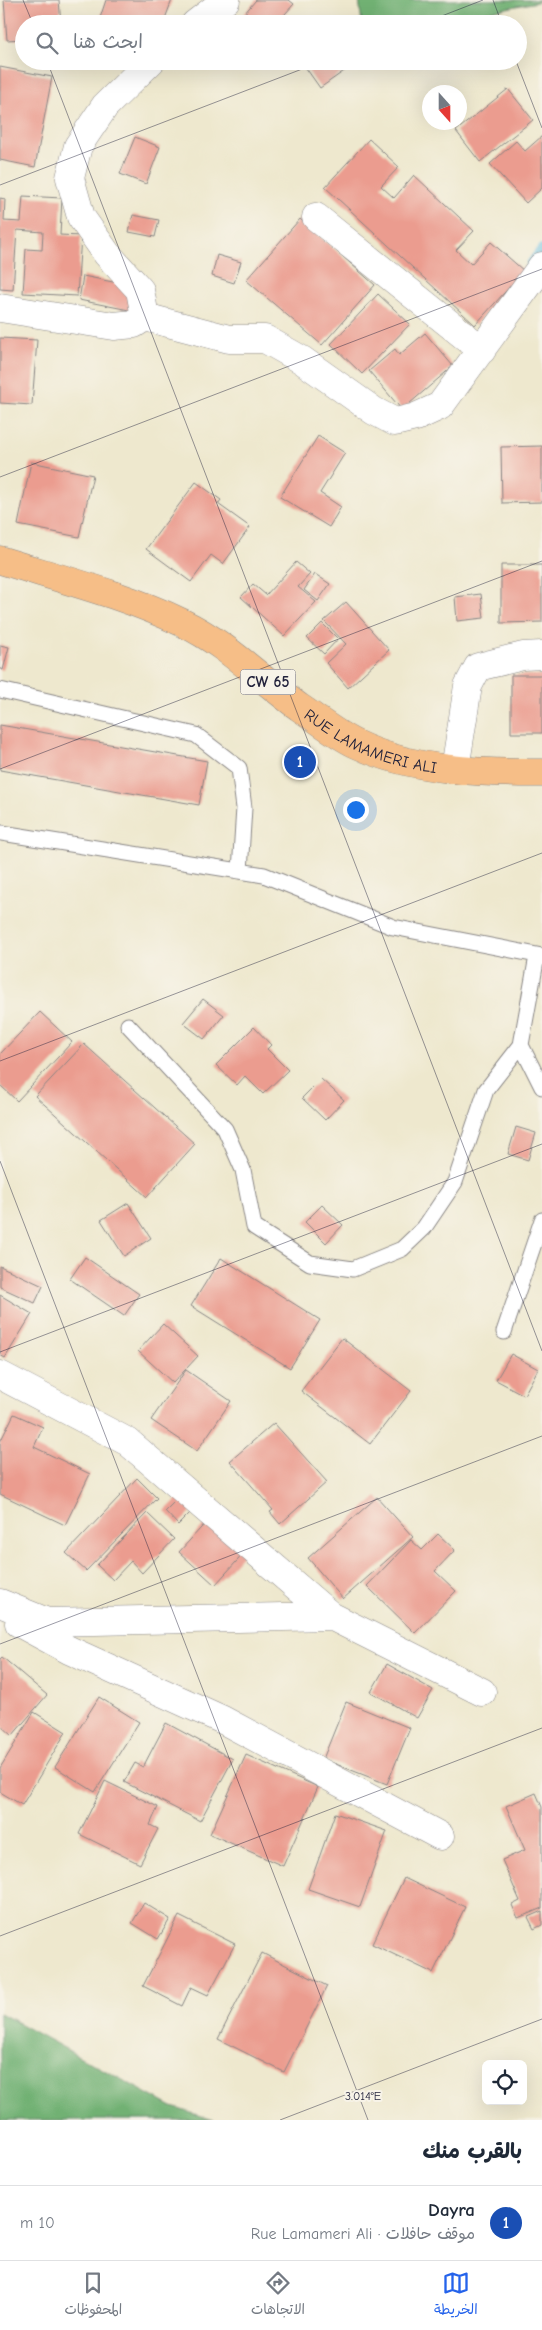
<!DOCTYPE html>
<html lang="ar">
<meta charset="utf-8">
<style>
:root{--surface:#fff;--page:#f2f2f3;--text:#1f2937;--muted:#747a83;--line:#e0e1e3;--accent:#2563eb}
body{margin:0;font-family:"Comic Neue","Playpen Sans Arabic",sans-serif;background:var(--page);color:var(--text);direction:rtl}
.controls{position:absolute;right:15px;bottom:15px;display:grid;overflow:hidden;border-radius:8px;box-shadow:0 5px 20px #0002}
.controls button{width:45px;height:45px;display:grid;place-items:center;padding:0;border:0;border-bottom:1px solid var(--line);background:var(--surface);color:var(--text);font:25px sans-serif}
.compass{position:absolute;left:422px;top:85px;width:45px;height:45px;border-radius:50%;background:var(--surface);box-shadow:0 5px 20px #0002;rotate:159deg}
.you{position:absolute;left:355px;top:809px;width:18px;height:18px;margin:-12px;border:4px solid #fff;border-radius:50%;background:#1a73e8;box-shadow:0 0 0 8px #1a73e833}
.badge{display:grid;place-items:center;width:32px;height:32px;border-radius:50%;background:var(--accent);color:#fff;font-size:16px;font-weight:700}
.pin{position:absolute;translate:-50% -50%;border:2px solid #fff;box-shadow:0 1px 5px #0006}
.list{margin:0;padding:0;list-style:none}
h2{display:flex;justify-content:space-between;align-items:center;height:65px;margin:0;padding:0 20px;font-size:21px}
h2 small{font-size:16px;font-weight:400;color:var(--muted)}
.list li{display:grid;grid-template-columns:32px 1fr auto;gap:15px;align-items:center;box-sizing:border-box;height:75px;padding:0 20px;border-top:1px solid var(--line)}
.list b{display:block;font-size:19px;white-space:nowrap}
.list p{margin:0;font-size:16px;white-space:nowrap;color:var(--muted)}
.list em{font-size:16px;font-style:normal;color:var(--muted)}
.icon{flex:none;width:28px;height:28px;fill:none;stroke:currentColor;stroke-width:2;stroke-linecap:round;stroke-linejoin:round}
.map{position:relative;flex:none;width:542px;height:2120px;overflow:hidden;direction:ltr}
.search{position:absolute;background:var(--surface);box-shadow:0 5px 20px #0002;left:15px;right:15px;top:15px;height:55px;display:flex;align-items:center;gap:12px;box-sizing:border-box;padding:0 18px;border-radius:28px;color:var(--muted);font-size:19px}
.sheet{height:140px;background:var(--surface)}
nav{display:flex;justify-content:space-around;align-items:center;box-sizing:border-box;height:70px;border-top:1px solid var(--line);background:var(--surface);font-size:14px;color:var(--muted)}
nav a{display:grid;justify-items:center;gap:2px}
nav .on{color:var(--accent)}
.map>svg:first-child{display:block}
</style>
<div class="map">
<svg width="542" height="2120" viewBox="0 0 542 2120">
<rect width="100%" height="100%" fill="#f7f3e8"/>
<filter id="ink" filterUnits="userSpaceOnUse"><feTurbulence type="fractalNoise" baseFrequency=".02" numOctaves="2"/><feDisplacementMap in="SourceGraphic" scale="10" xChannelSelector="R" yChannelSelector="G"/><feConvolveMatrix kernelMatrix="1 2 1 2 8 2 1 2 1" color-interpolation-filters="sRGB"/></filter>
<filter id="wash" filterUnits="userSpaceOnUse"><feTurbulence type="fractalNoise" baseFrequency=".0096" numOctaves="4" result="noise"/><feDisplacementMap in="SourceGraphic" scale="20" xChannelSelector="R" yChannelSelector="G"/><feGaussianBlur stdDeviation="1.12" result="paint"/><feColorMatrix in="noise" values="0 0 0 0 0 0 0 0 0 0 0 0 0 0 0 0 0 1.4 0 .05"/><feComposite in="paint" operator="in"/></filter>
<g filter="url(#wash)">
<rect width="100%" height="100%" fill="#eee8ce"/>
<!-- forest -->
<path fill="#71b173" stroke="#4a6a57" d="M359,0H542V1L427,24H362Z
M0,2013L172,2107L214,2120H0Z"/>
<g fill="none" stroke-linecap="round" stroke-linejoin="round">
<!-- stream -->
<path stroke="#64bee2" stroke-width="10" d="M531,264L542,249"/>
</g>
<g id="blocks">
<!-- building -->
<path fill="#eb9c8f" d="M4,0H59L61,24H24V39L7,40Z
M106,0H172L163,24H98Z
M256,0H289L294,4L276,24H238L237,22Z
M301,61H356L357,62L320,88Z
M0,67L52,77L35,167L0,160Z
M508,89L533,120L480,162L456,131Z
M542,136V188L526,203L490,164L516,141L525,151Z
M135,137L160,147L146,184L120,174Z
M369,139L399,167L381,186L394,198L414,175L474,231L456,250L471,264L491,242L524,271L475,325L325,187Z
M23,196L62,198L60,235L81,236L77,296L23,293L26,249L42,250L43,232L17,230L13,290L0,289V198L5,199L4,221L21,222Z
M133,215L159,220L155,237L129,232Z
M300,219L375,285L322,345L246,280Z
M217,255L241,262L234,283L212,276Z
M83,276L143,288L139,312L79,300Z
M378,294L410,324L362,374L331,344Z
M425,333L453,366L402,410L369,371L395,349L399,355Z
M0,338L37,340L32,405L0,403Z
M318,436L345,453L320,493L341,507L329,527L280,497Z
M542,446V502L502,503L501,447Z
M31,462L93,475L79,537L18,525Z
M196,482L221,500L218,504L250,527L223,564L211,555L191,582L146,549Z
M296,562L310,574L298,587L316,602L284,636L241,597L253,584L266,595Z
M501,565H542V622L501,623Z
M315,574L330,584L318,601L304,590Z
M481,594L484,618L457,621L455,597Z
M346,602L389,650L348,688L326,663L346,644L324,621Z
M322,623L338,639L324,654L307,638Z
M0,645L9,647L3,670L0,669Z
M511,675H542V733H511Z
M0,725L207,761L199,805L0,770Z
M203,999L224,1015L204,1039L183,1023Z
M40,1012L72,1042L17,1101L0,1085V1054Z
M254,1027L271,1045L267,1049L288,1070L263,1094L245,1076L237,1085L216,1065Z
M84,1044L195,1144L147,1197L35,1096Z
M321,1079L344,1100L325,1120L302,1098Z
M516,1127L536,1133L528,1160L508,1154Z
M128,1203L151,1238L124,1256L101,1220Z
M322,1205L343,1225L326,1243L305,1222Z
M85,1257L139,1294L124,1316L70,1279Z
M221,1258L320,1320L290,1368L191,1306Z
M0,1266L43,1286L35,1303L0,1287Z
M0,1295L32,1314L5,1358L0,1355Z
M163,1324L198,1356L173,1383L138,1351Z
M342,1338L411,1391L370,1444L301,1391Z
M511,1354L538,1369L524,1395L496,1380Z
M186,1370L231,1401L197,1451L151,1420Z
M14,1414L43,1427L34,1447L90,1474L65,1525L0,1494V1442Z
M274,1423L327,1482L280,1524L270,1512L273,1510L230,1461Z
M137,1478L157,1498L86,1571L66,1553Z
M183,1493L196,1507L178,1525L165,1511Z
M377,1497L413,1537L343,1599L308,1558Z
M147,1513L174,1539L142,1573L131,1561L113,1580L97,1565Z
M211,1517L247,1550L215,1585L179,1552Z
M438,1534L455,1550L435,1571L456,1591L415,1633L367,1586L411,1540L422,1550Z
M2,1657L47,1695L12,1736L0,1725V1659Z
M387,1664L433,1690L417,1718L371,1692Z
M99,1697L139,1722L95,1792L55,1767Z
M346,1702L410,1728L387,1784L323,1759Z
M34,1712L66,1732L22,1805L0,1792V1768Z
M166,1723L233,1759L200,1821L124,1782L135,1763L143,1767Z
M246,1755L318,1787L283,1866L210,1834Z
M105,1781L158,1807L150,1825L158,1829L140,1864L79,1834Z
M536,1793L542,1807V1908L518,1918L512,1905L520,1901L502,1860L525,1850L506,1806Z
M335,1813L387,1831L360,1907L308,1889Z
M404,1878L465,1907L433,1973L372,1944Z
M144,1903L170,1919L158,1939L132,1923Z
M542,1911V1925L534,1929L528,1917Z
M179,1916L235,1944L208,1995L191,1987L182,2006L143,1986Z
M262,1953L327,1986L284,2072L218,2039Z"/>
</g>
</g>
<g filter="url(#ink)">
<use href="#blocks" fill-opacity="0" stroke="#888584" stroke-width="1"/>
<g fill="none" stroke-linecap="round" stroke-linejoin="round">
<!-- lane casing -->
<g stroke="#888584" stroke-width="17">
<path id="lane" d="M0,690L196,735L239,768L244,808L240,871
M2,833L264,875L393,927L542,956
M128,1025L225,1129L243,1170L254,1227L310,1263L353,1269L402,1249L424,1228L455,1182L486,1090L521,1045L537,956
M521,1045L542,1087
M504,1332L542,1220"/>
</g>
<!-- street casing -->
<g stroke="#888584" stroke-width="29">
<path id="street" d="M195,24L226,0
M316,217L482,350
M0,308L114,326L134,324L145,317L140,290L107,254L81,217L70,178L78,146L105,106L151,61
M145,317L229,339H265L302,360L374,411L395,422L416,417L440,406L542,266
M455,769L468,686L478,667L523,656L542,655
M0,1375L128,1442L331,1616L47,1622L0,1603
M331,1616L482,1692
M19,1623L69,1650L223,1720L440,1836"/>
</g>
<!-- primary casing -->
<g stroke="#888584" stroke-width="29">
<g id="primary">
<path id="s1" d="M0,560C61,579 125,595 183,623C227,644 260,679 299,707C317,719 337,735 356,744C412,771 481,773 542,773"/>
</g>
</g>
<!-- lane -->
<use href="#lane" stroke="#fff" stroke-width="15"/>
<!-- street -->
<use href="#street" stroke="#fff" stroke-width="28"/>
<!-- primary -->
<use href="#primary" stroke="#f6be87" stroke-width="28"/>
</g>
</g>
<!-- ticks -->
<path fill="none" stroke="#22223b" stroke-width="1" stroke-opacity="0.45" d="M23,0L33,24M493,0L502,24M421,24L483,0M47,61L542,1351M516,61L542,128M0,185L323,61M0,477L542,269M0,769L542,561M0,1061L542,853M0,1161L368,2120M0,1352L542,1144M0,1644L542,1436M0,1936L542,1728M280,2120L542,2019"/>
<g text-anchor="middle" stroke-width="4" stroke-linejoin="round" paint-order="stroke">
<!-- shield labels -->
<rect fill="#f7f3e8" stroke="#62616f" stroke-width="1" x="240.5" y="669.5" width="55" height="25" rx="4"/>
<g font-size="15" font-weight="bold" fill="#22223b">
<text x="268" y="687">CW 65</text>
</g>
<!-- street labels -->
<g font-size="16" fill="#22223b" stroke="#f7f3e8">
<text dy="6" stroke="none"><textPath href="#s1" startOffset="418">RUE LAMAMERI ALI</textPath></text>
</g>
</g>
<g font-size="12" text-anchor="middle" fill="#22223b" stroke="#f7f3e8" stroke-width="4" stroke-linejoin="round" paint-order="stroke">
<text x="363" y="2100">3.014°E</text>
</g>
</svg>
<div class="controls">
<button><svg class="icon" aria-label="locate" viewBox="0 0 24 24"><circle cx="12" cy="12" r="6"/><path d="M12 2v4M12 18v4M2 12h4M18 12h4"/></svg></button>
</div>
<svg class="compass" viewBox="-18 -18 36 36"><path d="M0-13l5 13h-10z" fill="#e53935"/><path d="M0 13l5-13h-10z" fill="#747a83"/></svg>
<div class="you"></div>
<div class="pin badge" style="left:300px;top:762px;background:#1a4fb4">1</div>
<div class="search"><svg class="icon" aria-label="search" viewBox="0 0 24 24"><circle cx="10" cy="10" r="6"/><path d="M15 15l6 6"/></svg>ابحث هنا</div>
</div>
<section class="sheet">
<h2>بالقرب منك<small></small></h2>
<ul class="list">
<li><span class="badge" style="background:#1a4fb4">1</span><div><b>Dayra</b><p>موقف حافلات · Rue Lamameri Ali</p></div><em>10 m</em></li>
</ul>
</section>
<nav>
<a class="on"><svg class="icon" aria-label="map" viewBox="0 0 24 24"><path d="M3 6l6-2 6 2 6-2v14l-6 2-6-2-6 2zM9 4v14M15 6v14"/></svg>الخريطة</a>
<a><svg class="icon" aria-label="directions" viewBox="0 0 24 24"><path d="M12 3l9 9-9 9-9-9zM9 14v-3h6M13 9l2 2-2 2"/></svg>الاتجاهات</a>
<a><svg class="icon" aria-label="saved" viewBox="0 0 24 24"><path d="M7 4h10v16l-5-4-5 4z"/></svg>المحفوظات</a>
</nav>
